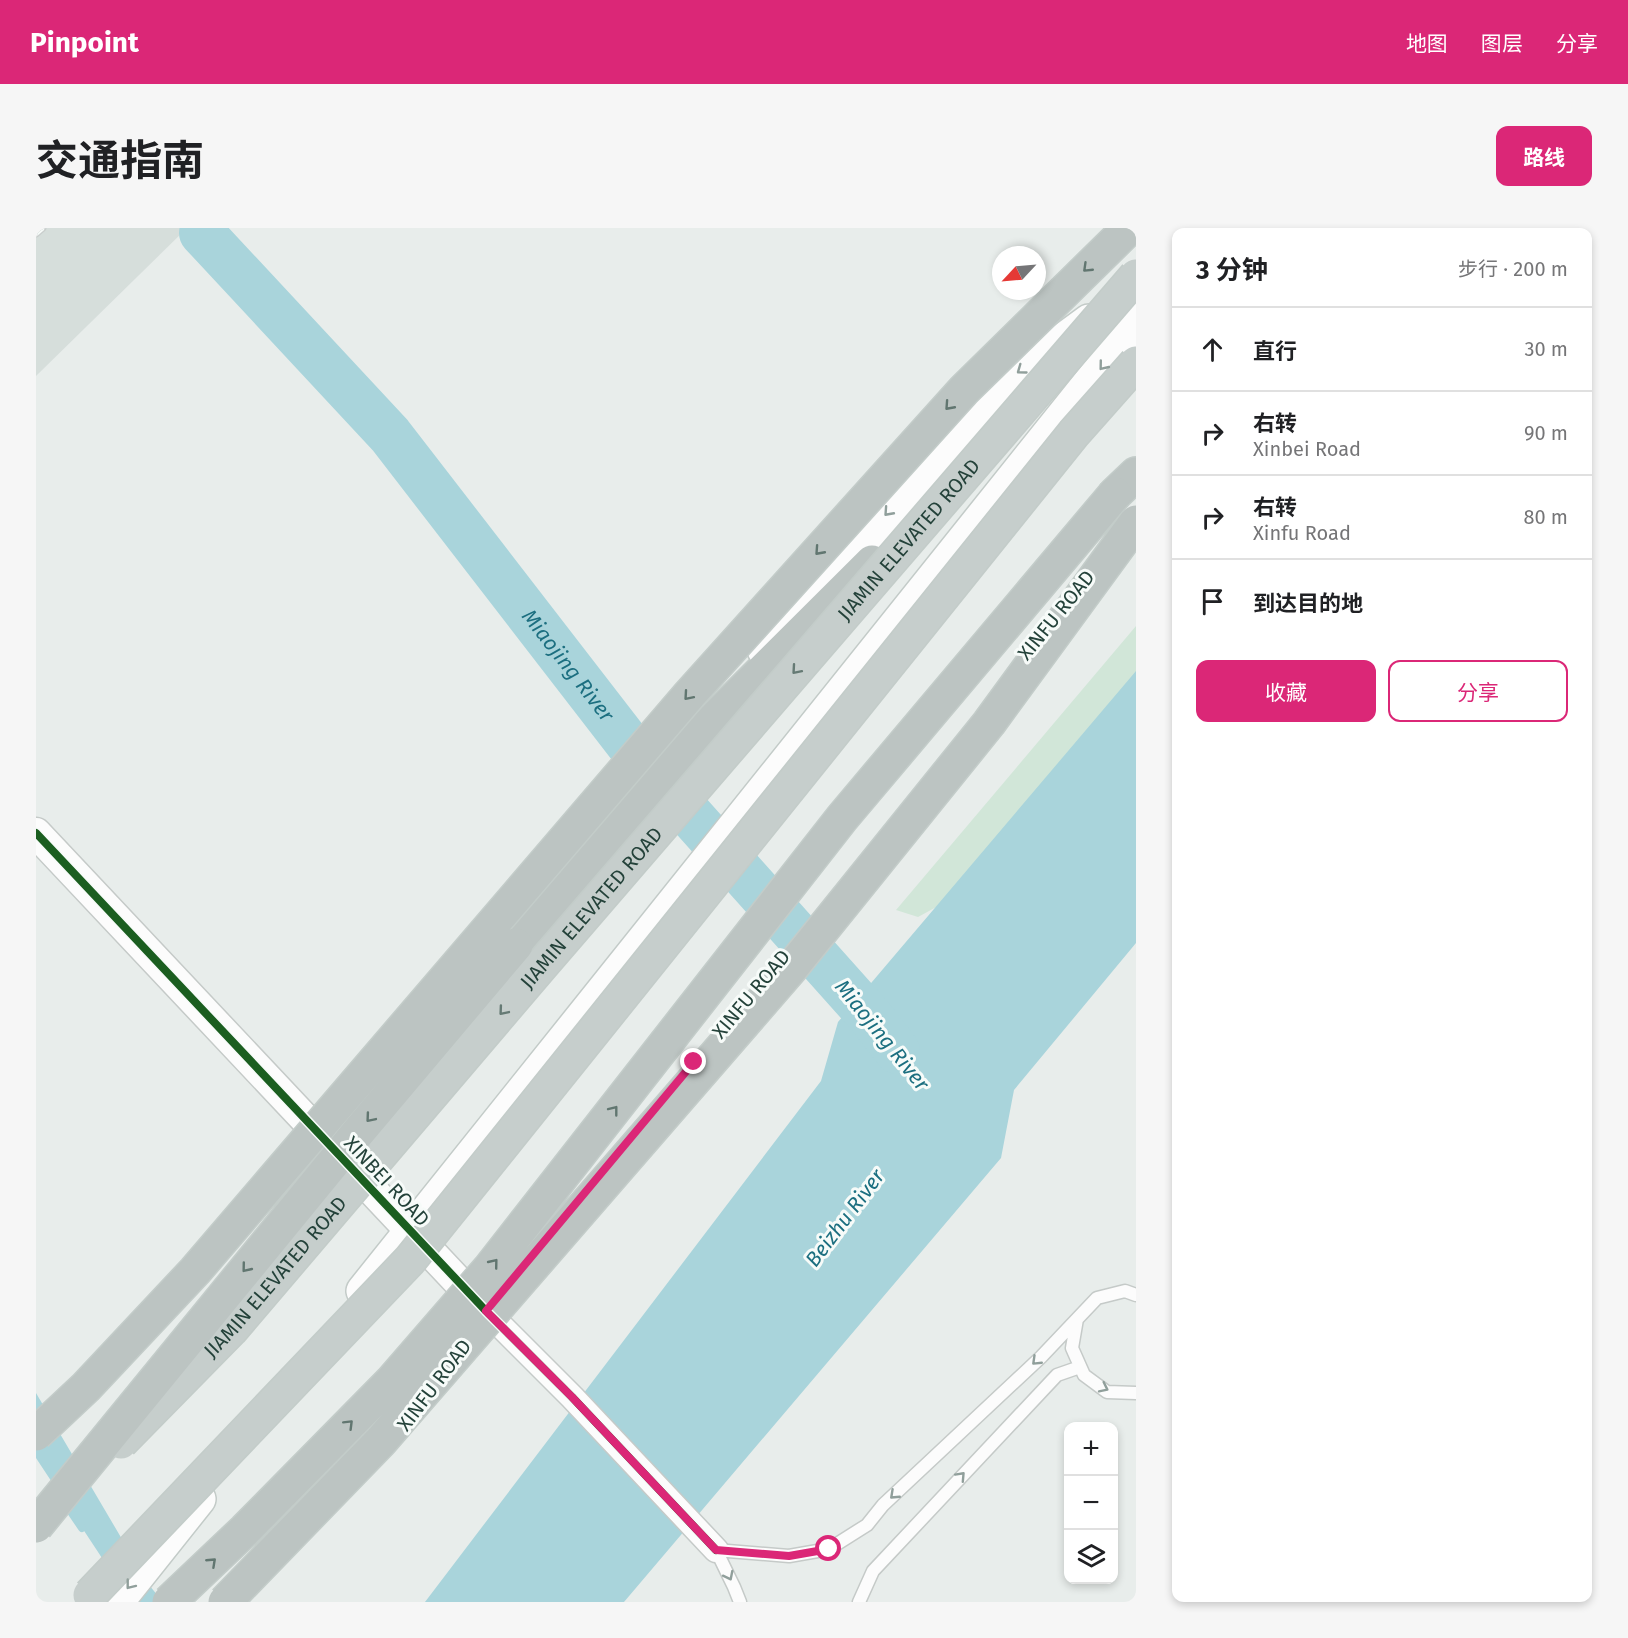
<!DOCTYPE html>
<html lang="zh">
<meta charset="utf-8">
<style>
:root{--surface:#fff;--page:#f6f6f6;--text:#202124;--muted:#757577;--line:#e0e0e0;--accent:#db2777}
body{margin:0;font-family:"Fira Sans","Noto Sans SC",sans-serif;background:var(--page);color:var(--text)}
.controls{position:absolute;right:18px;bottom:18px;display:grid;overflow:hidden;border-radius:12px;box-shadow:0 3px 9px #0003}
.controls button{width:54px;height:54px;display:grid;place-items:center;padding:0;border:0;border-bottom:2px solid var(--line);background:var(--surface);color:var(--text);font:30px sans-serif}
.compass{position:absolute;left:956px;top:18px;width:54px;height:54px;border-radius:50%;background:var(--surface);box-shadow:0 3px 9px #0003;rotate:244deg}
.stop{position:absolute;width:18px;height:18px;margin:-14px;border:4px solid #db2777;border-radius:50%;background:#fff}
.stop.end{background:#db2777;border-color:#fff;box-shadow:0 2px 6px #0008}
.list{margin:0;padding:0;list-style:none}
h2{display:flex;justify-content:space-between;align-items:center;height:78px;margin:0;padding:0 24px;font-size:26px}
h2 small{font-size:20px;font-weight:400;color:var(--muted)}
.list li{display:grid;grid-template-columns:39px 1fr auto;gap:18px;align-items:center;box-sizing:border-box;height:84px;padding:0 24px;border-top:2px solid var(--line)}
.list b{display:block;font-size:22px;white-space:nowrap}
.list p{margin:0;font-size:20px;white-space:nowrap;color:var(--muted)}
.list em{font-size:20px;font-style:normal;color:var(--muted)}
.actions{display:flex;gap:12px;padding:18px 24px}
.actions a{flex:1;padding:14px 0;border:2px solid var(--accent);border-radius:12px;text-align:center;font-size:21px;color:var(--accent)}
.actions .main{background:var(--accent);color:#fff}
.icon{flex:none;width:33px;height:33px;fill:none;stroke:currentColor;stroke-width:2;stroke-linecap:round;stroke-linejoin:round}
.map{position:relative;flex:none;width:1100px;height:1374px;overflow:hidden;border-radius:12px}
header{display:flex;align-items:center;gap:36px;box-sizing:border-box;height:84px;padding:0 30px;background:var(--accent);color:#fff}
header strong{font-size:28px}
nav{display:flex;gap:33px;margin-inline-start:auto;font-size:21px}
.intro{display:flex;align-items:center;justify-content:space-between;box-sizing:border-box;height:144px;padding:0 36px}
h1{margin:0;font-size:42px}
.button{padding:15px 27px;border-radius:12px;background:var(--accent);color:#fff;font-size:21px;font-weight:700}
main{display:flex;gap:36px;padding:0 36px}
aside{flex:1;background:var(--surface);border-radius:12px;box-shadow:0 3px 9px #0003}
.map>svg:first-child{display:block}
</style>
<header>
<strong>Pinpoint</strong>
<nav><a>地图</a><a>图层</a><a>分享</a></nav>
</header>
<div class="intro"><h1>交通指南</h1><a class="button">路线</a></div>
<main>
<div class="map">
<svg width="1100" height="1374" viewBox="0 0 1100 1374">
<rect width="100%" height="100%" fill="#e8edeb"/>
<!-- built -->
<path fill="#d6dedb" d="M0,0H151L0,148Z"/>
<!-- park -->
<path fill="#d1e6d8" d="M1100,398V458L915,671L882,689L860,682Z"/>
<!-- water -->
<path fill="#a9d4db" d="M1100,443V715L978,862L965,930L588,1374H389L785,853L802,794Z
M0,1165L113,1357L127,1374H95L0,1230Z"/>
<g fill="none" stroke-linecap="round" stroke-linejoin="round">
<!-- stream -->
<path stroke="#a9d4db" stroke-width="8" d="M29,1275L46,1300"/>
<!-- river -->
<path stroke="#a9d4db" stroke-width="46" id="s1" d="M166,5L354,207L605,532L833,787L861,823"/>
<!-- service casing -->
<g stroke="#c5cac8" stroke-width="15">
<path id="service" d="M1041,1091L1036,1120L1048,1147L1071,1164L1100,1165
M680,1322L753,1328L793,1321L831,1297L847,1277L1005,1129L1061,1070L1089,1063L1100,1067
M680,1322L698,1359L704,1374
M823,1374L837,1343L1021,1147L1044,1139"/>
</g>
<!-- minor casing -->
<g stroke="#c5cac8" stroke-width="27">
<path id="minor" d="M450,1083L536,1169L680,1322"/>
</g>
<!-- tertiary casing -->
<g stroke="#c5cac8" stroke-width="33">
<path id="tertiary" d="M0,605L448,1081"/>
</g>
<!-- secondary casing -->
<g stroke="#c3cbc8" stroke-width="36">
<path id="secondary" d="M728,422L970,154L1053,93
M327,1063L1075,128L1100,90
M81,1374L163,1271"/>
</g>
<!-- motorway casing -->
<g stroke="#c3ccc9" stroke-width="36">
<path id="motorway" d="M1079,266L1100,246
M480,717L645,524L836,334"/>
</g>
<!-- service -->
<use href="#service" stroke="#fcfcfc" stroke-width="12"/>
<!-- minor -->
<use href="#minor" stroke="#fcfcfc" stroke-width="24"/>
<!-- tertiary -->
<use href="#tertiary" stroke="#fcfcfc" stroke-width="30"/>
<!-- secondary -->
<use href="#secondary" stroke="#fcfcfc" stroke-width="33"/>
<!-- motorway -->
<use href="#motorway" stroke="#bcc4c2" stroke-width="33"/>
<!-- rail casing -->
<g stroke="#c9cdcc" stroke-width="7">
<path id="rail" d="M0,6L7,0"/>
</g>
<!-- rail -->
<use href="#rail" stroke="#f7fbf9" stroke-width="4.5" stroke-dasharray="14" stroke-linecap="butt"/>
<!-- trunk-bridge casing -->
<g stroke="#c3ccc9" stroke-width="36" stroke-linecap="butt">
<g id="trunk-bridge">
<path id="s2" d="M85,1214L195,1102L505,738L1100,48"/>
<path d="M54,1367L374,1032L1038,205L1100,135"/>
</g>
</g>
<!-- motorway-bridge casing -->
<g stroke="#c3ccc9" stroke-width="36" stroke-linecap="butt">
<path id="motorway-bridge" d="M0,1206L50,1159L159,1043L654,466L928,162L1093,0
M0,1298L319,908L480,717
M133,1374L209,1302L355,1154L454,1040L806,590L1079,266
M189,1374L345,1213L757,738L953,495L1100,294"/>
</g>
<!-- trunk-bridge -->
<use href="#trunk-bridge" stroke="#c6cecc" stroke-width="33"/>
<!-- motorway-bridge -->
<use href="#motorway-bridge" stroke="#bcc4c2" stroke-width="33"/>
<!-- cycleway casing -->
<g stroke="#f7fbf9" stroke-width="11">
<path id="cycleway" d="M0,605L450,1083L536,1169L680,1322"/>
</g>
<!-- cycleway -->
<use href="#cycleway" stroke="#1b5e20" stroke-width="8"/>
</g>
<!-- one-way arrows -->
<defs><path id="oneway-chevron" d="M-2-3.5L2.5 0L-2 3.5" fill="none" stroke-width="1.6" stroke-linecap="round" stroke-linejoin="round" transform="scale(1.5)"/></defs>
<g stroke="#617670">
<use href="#oneway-chevron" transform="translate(1051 40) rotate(136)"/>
<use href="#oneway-chevron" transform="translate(913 178) rotate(132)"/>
<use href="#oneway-chevron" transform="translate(783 323) rotate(132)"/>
<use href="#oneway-chevron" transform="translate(652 468) rotate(131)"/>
<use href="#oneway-chevron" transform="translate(578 882) rotate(-52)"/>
<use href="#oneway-chevron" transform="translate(334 890) rotate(130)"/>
<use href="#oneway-chevron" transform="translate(458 1035) rotate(-51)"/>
<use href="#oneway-chevron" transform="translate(210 1040) rotate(129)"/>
<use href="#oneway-chevron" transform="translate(313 1196) rotate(-45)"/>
<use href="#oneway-chevron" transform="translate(176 1334) rotate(-43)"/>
</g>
<g stroke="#909f9b">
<use href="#oneway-chevron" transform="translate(1067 138) rotate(129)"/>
<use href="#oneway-chevron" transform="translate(985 142) rotate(144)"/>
<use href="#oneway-chevron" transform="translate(852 284) rotate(132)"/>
<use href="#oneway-chevron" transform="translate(1000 1133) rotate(136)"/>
<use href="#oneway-chevron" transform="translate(1068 1160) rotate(26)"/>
<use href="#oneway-chevron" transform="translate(925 1248) rotate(-47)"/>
<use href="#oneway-chevron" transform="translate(858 1267) rotate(137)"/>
<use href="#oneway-chevron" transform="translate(693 1348) rotate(63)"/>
<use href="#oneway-chevron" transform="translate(94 1357) rotate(128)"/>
</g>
<g stroke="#657a74">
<use href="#oneway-chevron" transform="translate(760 442) rotate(131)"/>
<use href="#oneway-chevron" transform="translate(467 783) rotate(130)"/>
</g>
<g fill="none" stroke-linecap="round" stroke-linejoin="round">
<!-- route -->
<path stroke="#db2777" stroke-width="8" d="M658,834L450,1083L536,1169L680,1322L753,1328L793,1321"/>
</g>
<g text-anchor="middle" stroke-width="6" stroke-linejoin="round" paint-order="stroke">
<!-- street labels -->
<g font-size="20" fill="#24423a" stroke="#f7fbf9">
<text dy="7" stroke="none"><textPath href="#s2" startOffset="1198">JIAMIN ELEVATED ROAD</textPath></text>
<text transform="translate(1020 387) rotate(-51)" y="7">XINFU ROAD</text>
<text dy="7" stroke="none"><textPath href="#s2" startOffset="712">JIAMIN ELEVATED ROAD</textPath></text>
<text transform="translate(715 766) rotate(-50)" y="7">XINFU ROAD</text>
<text transform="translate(351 953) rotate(47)" y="7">XINBEI ROAD</text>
<text dy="7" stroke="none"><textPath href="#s2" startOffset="226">JIAMIN ELEVATED ROAD</textPath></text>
<text transform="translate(398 1157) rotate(-53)" y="7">XINFU ROAD</text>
</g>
<!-- water labels -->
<g font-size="21" font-style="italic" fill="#1c6f80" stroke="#f7fbf9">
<text dy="7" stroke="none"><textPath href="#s1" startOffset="567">Miaojing River</textPath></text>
<text transform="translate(846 807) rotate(51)" y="7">Miaojing River</text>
<text transform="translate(809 990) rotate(-53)" y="7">Beizhu River</text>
</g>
</g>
</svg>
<div class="controls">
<button>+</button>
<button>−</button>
<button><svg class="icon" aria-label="layers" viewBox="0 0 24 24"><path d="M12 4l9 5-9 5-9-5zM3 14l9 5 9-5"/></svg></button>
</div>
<svg class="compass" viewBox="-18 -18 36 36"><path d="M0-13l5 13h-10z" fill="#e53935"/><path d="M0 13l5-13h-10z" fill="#757577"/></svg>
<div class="stop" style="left:793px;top:1321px"></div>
<div class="stop end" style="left:658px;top:834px"></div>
</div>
<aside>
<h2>3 分钟<small>步行 · 200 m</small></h2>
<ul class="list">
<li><svg class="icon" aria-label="ahead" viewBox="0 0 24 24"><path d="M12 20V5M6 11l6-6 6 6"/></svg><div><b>直行</b></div><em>30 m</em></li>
<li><svg class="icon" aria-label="right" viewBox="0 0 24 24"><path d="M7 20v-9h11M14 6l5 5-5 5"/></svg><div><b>右转</b><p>Xinbei Road</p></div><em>90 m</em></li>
<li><svg class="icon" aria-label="right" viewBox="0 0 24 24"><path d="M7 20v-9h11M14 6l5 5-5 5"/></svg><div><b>右转</b><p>Xinfu Road</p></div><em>80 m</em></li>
<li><svg class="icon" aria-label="arrive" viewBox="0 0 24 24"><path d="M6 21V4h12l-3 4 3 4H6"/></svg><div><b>到达目的地</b></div></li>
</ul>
<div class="actions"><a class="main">收藏</a><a>分享</a></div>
</aside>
</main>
